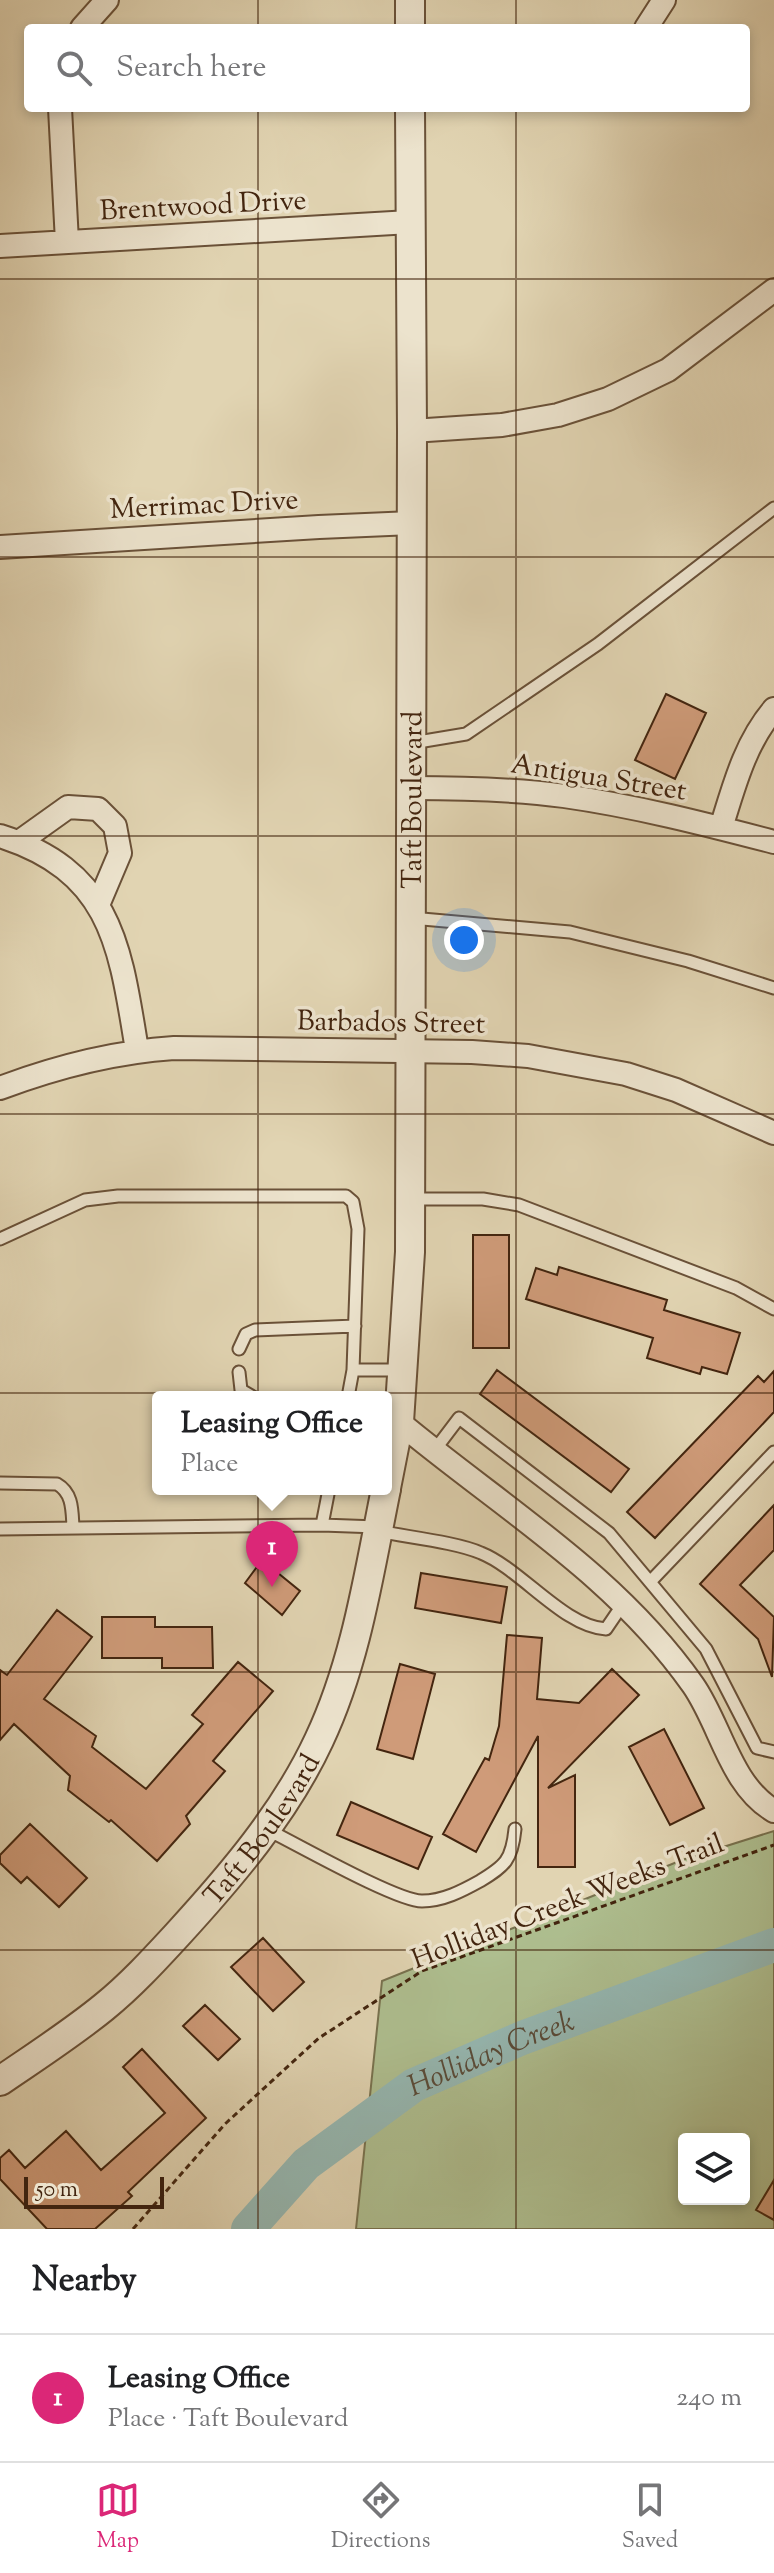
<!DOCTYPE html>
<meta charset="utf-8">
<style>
:root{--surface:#fff;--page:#f2f2f2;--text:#202124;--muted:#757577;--line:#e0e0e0;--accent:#db2777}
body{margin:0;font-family:"Sorts Mill Goudy",serif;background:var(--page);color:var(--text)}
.controls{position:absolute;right:24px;bottom:24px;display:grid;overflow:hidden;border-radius:8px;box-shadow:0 4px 12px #0003}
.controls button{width:72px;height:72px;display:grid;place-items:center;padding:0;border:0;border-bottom:2px solid var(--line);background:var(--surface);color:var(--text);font:40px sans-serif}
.scale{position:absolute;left:24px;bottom:20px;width:140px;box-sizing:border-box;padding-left:8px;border:4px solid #43250f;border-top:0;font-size:22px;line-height:28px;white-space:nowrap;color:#43250f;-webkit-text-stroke:6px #ece3cd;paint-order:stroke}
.you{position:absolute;left:464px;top:940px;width:28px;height:28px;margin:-20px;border:6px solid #fff;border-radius:50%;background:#1a73e8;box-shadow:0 0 0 12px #1a73e833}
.badge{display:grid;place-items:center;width:52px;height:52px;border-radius:50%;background:var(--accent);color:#fff;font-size:26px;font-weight:700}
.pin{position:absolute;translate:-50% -66px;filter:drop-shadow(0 2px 4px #0008)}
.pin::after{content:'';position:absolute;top:42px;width:28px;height:24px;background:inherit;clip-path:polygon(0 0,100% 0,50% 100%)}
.popup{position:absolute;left:152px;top:1391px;width:240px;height:104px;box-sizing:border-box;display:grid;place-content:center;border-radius:8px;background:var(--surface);filter:drop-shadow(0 2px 6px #0005);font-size:26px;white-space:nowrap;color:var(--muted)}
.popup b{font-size:30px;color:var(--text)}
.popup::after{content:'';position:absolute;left:50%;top:100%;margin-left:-16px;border:16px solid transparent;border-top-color:var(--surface)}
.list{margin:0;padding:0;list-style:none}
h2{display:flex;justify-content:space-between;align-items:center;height:104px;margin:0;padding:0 32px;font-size:34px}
h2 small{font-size:26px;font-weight:400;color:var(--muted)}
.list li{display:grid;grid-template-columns:52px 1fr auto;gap:24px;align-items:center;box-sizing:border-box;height:128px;padding:0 32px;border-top:2px solid var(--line)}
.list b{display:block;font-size:30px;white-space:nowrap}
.list p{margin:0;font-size:26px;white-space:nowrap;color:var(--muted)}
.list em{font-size:26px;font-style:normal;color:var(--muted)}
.icon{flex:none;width:44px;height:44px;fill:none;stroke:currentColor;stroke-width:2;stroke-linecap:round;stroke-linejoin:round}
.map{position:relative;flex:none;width:774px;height:2229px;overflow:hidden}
.search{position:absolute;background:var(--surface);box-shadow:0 4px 12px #0003;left:24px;right:24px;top:24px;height:88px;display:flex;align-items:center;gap:20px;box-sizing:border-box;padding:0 28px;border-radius:8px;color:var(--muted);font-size:30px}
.sheet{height:232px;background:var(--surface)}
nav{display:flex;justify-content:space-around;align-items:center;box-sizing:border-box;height:112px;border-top:2px solid var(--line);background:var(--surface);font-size:22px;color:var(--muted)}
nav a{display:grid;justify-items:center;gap:4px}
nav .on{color:var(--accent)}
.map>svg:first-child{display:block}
</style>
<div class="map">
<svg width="774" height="2229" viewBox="0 0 774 2229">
<rect width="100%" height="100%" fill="#e1d4b2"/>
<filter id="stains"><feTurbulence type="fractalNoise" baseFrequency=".0025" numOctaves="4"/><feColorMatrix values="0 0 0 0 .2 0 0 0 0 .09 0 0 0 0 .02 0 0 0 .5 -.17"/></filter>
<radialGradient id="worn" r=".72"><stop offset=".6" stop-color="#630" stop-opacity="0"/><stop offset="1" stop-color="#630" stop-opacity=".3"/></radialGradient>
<!-- green -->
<path fill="#aebe8f" stroke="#78724f" stroke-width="2" fill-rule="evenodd" d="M774,1831V2229H356L382,1981L682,1860ZM684,2139H744V2199H684Z"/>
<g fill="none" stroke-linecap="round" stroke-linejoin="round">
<!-- river -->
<path stroke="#95b7b1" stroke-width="34" id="s1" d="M248,2229L306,2164L414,2085L522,2038L774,1945"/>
</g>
<!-- building -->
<path fill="#cf9b79" stroke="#43250f" stroke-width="2" d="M666,694L706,713L675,779L635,760Z
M473,1235H509V1348H473Z
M559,1267L667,1300L664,1310L740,1333L727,1374L702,1367L700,1374L647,1358L653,1338L526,1299L536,1268L557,1275Z
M497,1370L629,1469L611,1492L480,1394Z
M774,1371V1412L655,1538L627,1512L758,1376L764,1382Z
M774,1505V1550L740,1585L774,1617L772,1677L758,1639L700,1584Z
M262,1560L300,1591L282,1615L245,1583Z
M421,1573L507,1587L501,1623L415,1608Z
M57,1610L92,1637L44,1699L96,1736L92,1747L146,1789L203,1724L192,1715L238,1662L273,1691L213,1761L225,1771L186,1816L190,1824L157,1861L111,1820L109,1822L68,1790L70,1776L14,1724L0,1740V1670L7,1675Z
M102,1617H155V1627H212L213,1668H162V1658H102Z
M507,1635L542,1638L537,1699L579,1703L612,1669L639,1695L548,1788L575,1775V1867H538V1736L476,1852L443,1834L485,1758L489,1760L499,1726Z
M400,1664L435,1674L413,1759L377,1749Z
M664,1729L704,1808L670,1825L629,1747Z
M351,1802L432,1837L418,1869L337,1835Z
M30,1824L87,1878L59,1907L27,1877L21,1883L0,1863V1855Z
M263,1938L304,1982L273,2011L231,1967Z
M205,2005L240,2039L218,2060L183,2026Z
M142,2049L206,2118L128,2192L132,2196L95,2229H47L0,2179V2158L9,2150L25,2168L66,2131L101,2170L165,2113L123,2067Z
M774,2180V2220L756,2210Z"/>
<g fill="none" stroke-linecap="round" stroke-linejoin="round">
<!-- service casing -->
<g stroke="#6a5138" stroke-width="15">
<path id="service" d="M412,743L466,734L598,644L774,508
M411,918L570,932L688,961L774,988
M410,1199H483L519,1205L736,1288L774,1309
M0,1239L85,1200L118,1196H346L353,1202L358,1229L353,1370L348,1397
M239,1349L246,1334L255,1330L355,1326
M353,1370H401
M239,1372L241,1390L253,1397
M434,1451L459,1418L609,1533L706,1649L757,1748L774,1752
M0,1483L57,1484C73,1493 72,1511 73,1527
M322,1525L329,1489
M0,1529L322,1525L377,1527
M378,1531C406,1537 456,1542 481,1553C521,1569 564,1627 606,1629L623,1604
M650,1582L774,1452
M266,1829C295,1843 396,1901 422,1901C443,1901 462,1891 480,1881C505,1866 512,1860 515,1829"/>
</g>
<!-- minor casing -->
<g stroke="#6a5138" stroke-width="26">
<path id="minor" d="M82,28L107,0
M646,28L664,0
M60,108L67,242
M0,246L410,222
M412,431L502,425L558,415L608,399L668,370L774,290
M0,547L319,527L412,523
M411,788C463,788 514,789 564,796C635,806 705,824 774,842
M721,828C734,786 745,743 774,709
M0,836C113,872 120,947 137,1050
M19,842L68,807L98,809L115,826L120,853L98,905
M0,1088C56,1067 114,1052 174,1048L472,1052L528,1056L626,1074L676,1090L774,1133
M399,1422C501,1507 615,1574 693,1685C721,1725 730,1785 774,1811"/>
</g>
<!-- tertiary casing -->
<g stroke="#6a5138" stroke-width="32">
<g id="tertiary">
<path d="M410,0V28"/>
<path id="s2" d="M386,1488L399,1422L410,1252L412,431L410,108"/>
<path id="s3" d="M0,2081C35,2057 71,2034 104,2007C130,1986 154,1960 177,1935C231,1876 285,1813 319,1740C356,1662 369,1573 386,1489"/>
</g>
</g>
<!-- path -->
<path stroke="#43250f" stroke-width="3" stroke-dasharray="6 4" stroke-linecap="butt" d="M133,2229L225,2124L319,2038L422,1971L774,1845"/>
<!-- service -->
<use href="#service" stroke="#ece3cd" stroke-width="11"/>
<!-- minor -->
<use href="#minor" stroke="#ece3cd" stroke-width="22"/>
<!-- tertiary -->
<use href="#tertiary" stroke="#ece3cd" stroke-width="28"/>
</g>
<!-- grid -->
<path fill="none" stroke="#43250f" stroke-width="2" stroke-opacity="0.55" d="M258,0V28M516,0V28M258,108V2229M516,108V2229M0,279H774M0,557H774M0,836H774M0,1114H774M0,1393H774M0,1672H774M0,1950H774"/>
<g text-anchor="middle" stroke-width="7" stroke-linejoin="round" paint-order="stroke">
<!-- street labels -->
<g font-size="28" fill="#43250f" stroke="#ece3cd">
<text transform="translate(203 204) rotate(-3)" y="10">Brentwood Drive</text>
<text transform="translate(204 503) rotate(-3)" y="10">Merrimac Drive</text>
<text transform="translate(599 776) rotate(9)" y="10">Antigua Street</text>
<text dy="10" stroke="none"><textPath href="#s2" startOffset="690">Taft Boulevard</textPath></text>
<text transform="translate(391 1021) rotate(1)" y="10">Barbados Street</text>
<text dy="10" stroke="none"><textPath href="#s3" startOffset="366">Taft Boulevard</textPath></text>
<text transform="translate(567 1900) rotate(-21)" y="10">Holliday Creek Weeks Trail</text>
</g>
<!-- water labels -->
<g font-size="30" font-style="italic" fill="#584a38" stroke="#ece3cd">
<text dy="10" stroke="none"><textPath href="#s1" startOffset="304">Holliday Creek</textPath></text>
</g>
</g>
<rect width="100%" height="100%" filter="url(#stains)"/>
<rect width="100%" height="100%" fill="url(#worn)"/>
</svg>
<div class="controls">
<button><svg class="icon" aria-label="layers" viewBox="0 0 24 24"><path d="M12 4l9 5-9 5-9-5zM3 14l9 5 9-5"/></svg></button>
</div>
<div class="scale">50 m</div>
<div class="you"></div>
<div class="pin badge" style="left:272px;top:1587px">1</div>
<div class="popup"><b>Leasing Office</b>Place</div>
<div class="search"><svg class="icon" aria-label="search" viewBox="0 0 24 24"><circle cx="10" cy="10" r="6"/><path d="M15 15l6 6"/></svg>Search here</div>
</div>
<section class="sheet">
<h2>Nearby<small></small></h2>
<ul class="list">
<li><span class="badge">1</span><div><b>Leasing Office</b><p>Place · Taft Boulevard</p></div><em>240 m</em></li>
</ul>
</section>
<nav>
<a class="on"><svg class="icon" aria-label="map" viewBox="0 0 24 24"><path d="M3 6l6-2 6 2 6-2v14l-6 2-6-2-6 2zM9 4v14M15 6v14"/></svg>Map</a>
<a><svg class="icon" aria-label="directions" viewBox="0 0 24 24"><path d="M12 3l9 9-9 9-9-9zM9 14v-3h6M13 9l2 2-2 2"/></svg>Directions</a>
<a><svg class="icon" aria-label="saved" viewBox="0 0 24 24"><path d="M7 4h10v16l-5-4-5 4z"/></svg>Saved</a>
</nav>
